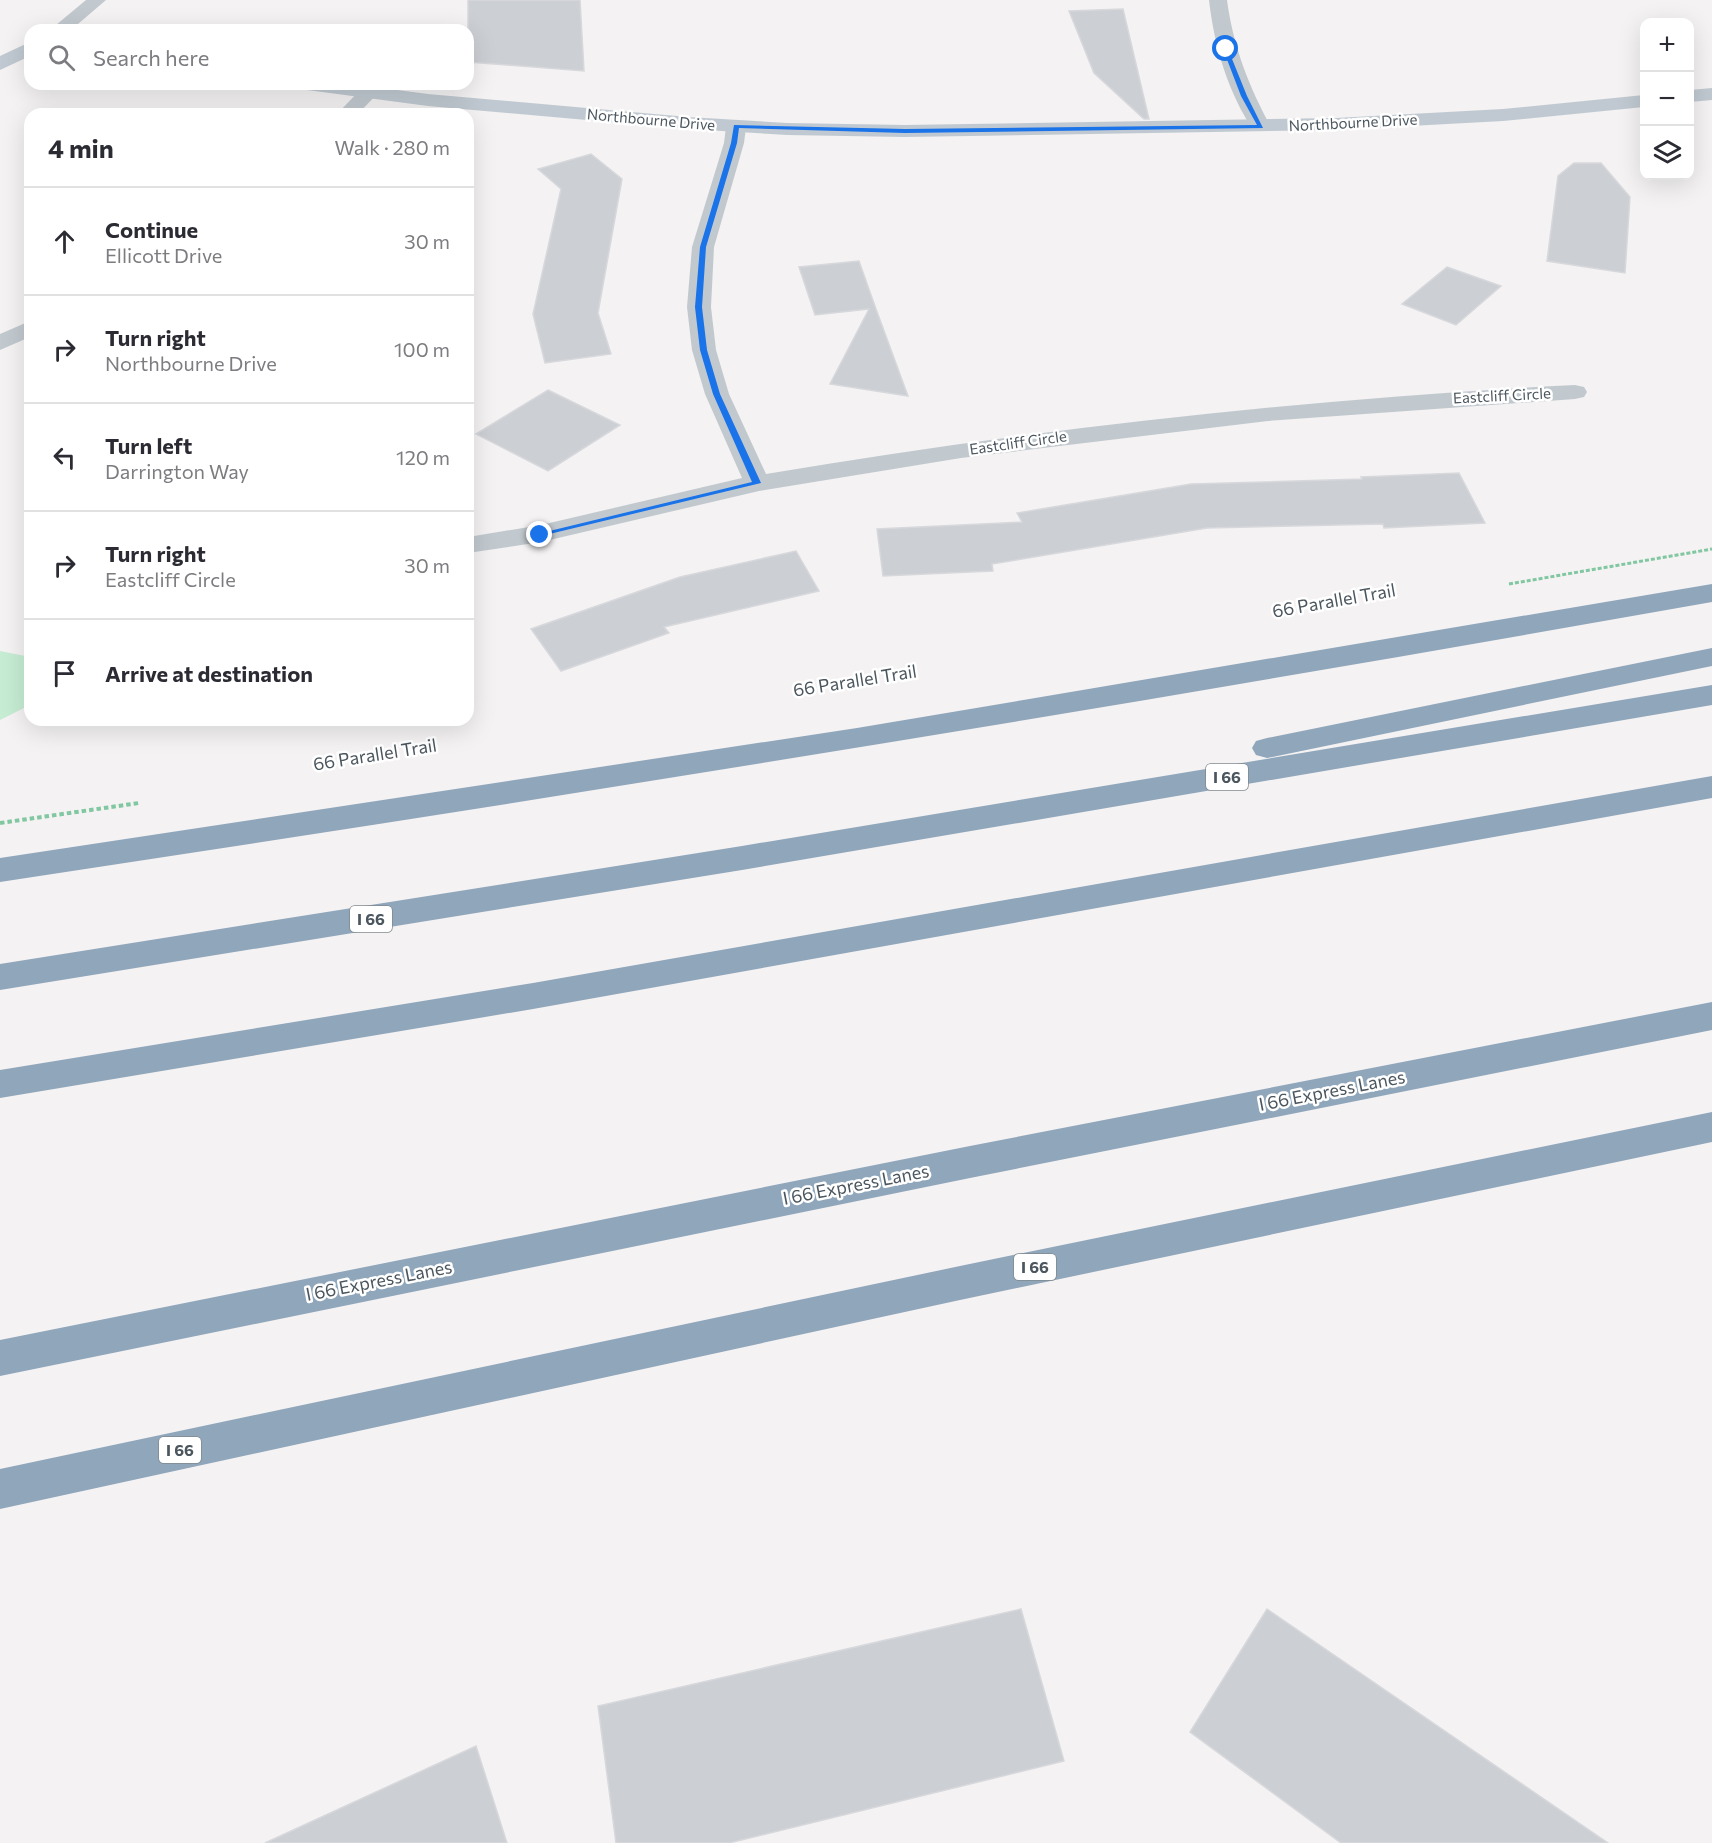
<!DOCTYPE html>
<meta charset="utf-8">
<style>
:root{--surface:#fff;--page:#f2f2f3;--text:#2b2b33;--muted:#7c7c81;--line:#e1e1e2}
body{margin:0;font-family:Commissioner,sans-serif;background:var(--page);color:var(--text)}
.controls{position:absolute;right:18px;top:18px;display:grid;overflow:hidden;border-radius:12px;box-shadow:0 6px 24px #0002}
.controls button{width:54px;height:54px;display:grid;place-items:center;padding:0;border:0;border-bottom:2px solid var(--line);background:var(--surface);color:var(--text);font:30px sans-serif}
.stop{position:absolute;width:18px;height:18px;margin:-14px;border:4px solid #1a73e8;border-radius:50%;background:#fff}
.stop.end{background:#1a73e8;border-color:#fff;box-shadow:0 2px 6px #0008}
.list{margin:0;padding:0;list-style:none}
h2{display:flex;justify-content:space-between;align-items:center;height:78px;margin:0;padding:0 24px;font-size:26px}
h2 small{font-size:20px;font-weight:400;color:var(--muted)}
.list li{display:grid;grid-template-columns:39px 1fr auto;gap:18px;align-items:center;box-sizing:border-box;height:108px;padding:0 24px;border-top:2px solid var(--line)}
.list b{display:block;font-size:22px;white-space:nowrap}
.list p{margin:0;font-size:20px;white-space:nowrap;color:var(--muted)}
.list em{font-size:20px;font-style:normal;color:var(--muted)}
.icon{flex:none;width:33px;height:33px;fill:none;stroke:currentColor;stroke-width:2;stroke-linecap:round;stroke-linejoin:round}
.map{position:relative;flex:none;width:1712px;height:1843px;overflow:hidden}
.search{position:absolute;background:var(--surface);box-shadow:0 6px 24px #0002;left:24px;top:24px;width:450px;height:66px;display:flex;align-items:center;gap:15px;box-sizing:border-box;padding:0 21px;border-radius:18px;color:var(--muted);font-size:22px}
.panel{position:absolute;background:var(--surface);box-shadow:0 6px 24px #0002;left:24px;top:108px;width:450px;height:618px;border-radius:18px}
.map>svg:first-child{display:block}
</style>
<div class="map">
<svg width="1712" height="1843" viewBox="0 0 1712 1843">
<rect width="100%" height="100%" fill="#f4f2f2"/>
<!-- green -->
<path fill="#c6ecd3" d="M0,651L30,657V705L0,720Z"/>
<!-- building -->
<path fill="#cccfd4" stroke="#d7d8dc" stroke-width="1.5" d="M468,0H580L584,71L468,62Z
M1123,9L1149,119H1144L1094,73L1069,11Z
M591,154L622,179L598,313L611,354L545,363L533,314L561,189L538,169Z
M1574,163H1601L1630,197L1625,273L1547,261L1558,176Z
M859,261L876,309L908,396L830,384L869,309L815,315L799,267Z
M1447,267L1501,286L1456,325L1402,304Z
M548,390L620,425L548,471L476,434Z
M1459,473L1485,523L1384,528L1383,524L1207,528L992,564L993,571L883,576L877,529L1022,522L1017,513L1191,484L1362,479L1361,477Z
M796,551L819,591L664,627L669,633L561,671L531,629L680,577Z
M1021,1609L1064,1761L729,1843H616L598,1706Z
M1267,1609L1608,1843H1341L1190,1732Z
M476,1746L507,1843H265Z"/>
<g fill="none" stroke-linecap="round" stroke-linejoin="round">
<!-- path-far1 -->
<path stroke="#81c7a1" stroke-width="3" stroke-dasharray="4 2" stroke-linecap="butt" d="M1509,584L1712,549"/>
<!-- path -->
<path stroke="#81c7a1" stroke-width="4" stroke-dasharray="4.5 3" stroke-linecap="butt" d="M0,823L139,803"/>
<!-- street -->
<path fill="#c1c9cf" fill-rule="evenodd" d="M86,0H106L71,30H50Z
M1209,0H1227C1233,46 1249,87 1271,127L1268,131H1254C1228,93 1214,45 1209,0Z
M368,87L375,89L378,93L358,114H337L361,89Z
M736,121L743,123L746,127L744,143L714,247L711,307L716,350L729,394L766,474C1034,429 1303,399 1575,385L1584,387L1587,392L1584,397L1575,399L1268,421L961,458L759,491L541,542L468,553V537L541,525L742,478L705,394L692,350L687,307L692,247L724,143L726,127L729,123Z
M30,321V337L0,350V334Z"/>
<!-- secondary -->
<path fill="#c0c9d1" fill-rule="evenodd" d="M30,42V56L0,70V56Z
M297,84H352L428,94L688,117L787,123L905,125L1336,118L1503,109L1644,95V107L1503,121L1336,130L905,137L787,135L688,129L428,106L307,90L300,88Z
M1712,88V100L1690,102V90Z"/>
<!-- highway -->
<path fill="#8fa6bb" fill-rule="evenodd" d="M1712,584V602C1143,703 572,796 0,882V858L857,728Z
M1712,648V666L1267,758L1256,755L1252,748L1256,741L1267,738Z
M1712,685V705L742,870L0,990V964L742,846Z
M1712,776V798L533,1009L0,1098V1070L533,983Z
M1712,1002V1030L970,1178L0,1376V1340L970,1146Z
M1712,1112V1142L960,1300L0,1509V1469L960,1266Z"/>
</g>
<!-- route -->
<path fill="#1a73e8" d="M1226,47L1228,49L1247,96L1263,128L905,133L739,128L737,143L706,247L702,307L707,350L720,394L761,483L537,537V534L752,482L713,394L700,350L695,307L700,247L731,143L734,125L905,129L1257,125L1241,96L1223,49Z"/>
<g text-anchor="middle" stroke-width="5" stroke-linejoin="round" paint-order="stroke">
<!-- far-street labels -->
<g font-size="15" fill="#4b565e" stroke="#fff">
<text transform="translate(651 120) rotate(5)" y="5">Northbourne Drive</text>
<text transform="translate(1353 123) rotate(-3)" y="5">Northbourne Drive</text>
<text transform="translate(1502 396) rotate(-3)" y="5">Eastcliff Circle</text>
<text transform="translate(1018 443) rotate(-8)" y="5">Eastcliff Circle</text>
</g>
<!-- shield labels -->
<g fill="#fff" stroke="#81898e" stroke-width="1.5">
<rect x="1206" y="764" width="42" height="26" rx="4.5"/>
<rect x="350" y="906" width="42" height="26" rx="4.5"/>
<rect x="1014" y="1254" width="42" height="26" rx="4.5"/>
<rect x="159" y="1437" width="42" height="26" rx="4.5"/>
</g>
<g font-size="16" font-weight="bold" fill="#4b565e">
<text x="1227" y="783">I 66</text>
<text x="371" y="925">I 66</text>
<text x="1035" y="1273">I 66</text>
<text x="180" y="1456">I 66</text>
</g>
<!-- street labels -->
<g font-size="18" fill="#4b565e" stroke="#fff">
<text transform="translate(1334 601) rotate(-10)" y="6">66 Parallel Trail</text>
<text transform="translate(855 681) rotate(-9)" y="6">66 Parallel Trail</text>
<text transform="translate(375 755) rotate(-9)" y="6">66 Parallel Trail</text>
<text transform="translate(1332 1091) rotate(-11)" y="6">I 66 Express Lanes</text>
<text transform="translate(856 1185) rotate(-11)" y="6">I 66 Express Lanes</text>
<text transform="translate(379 1281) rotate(-11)" y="6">I 66 Express Lanes</text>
</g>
</g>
</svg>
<div class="controls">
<button>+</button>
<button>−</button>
<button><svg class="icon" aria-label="layers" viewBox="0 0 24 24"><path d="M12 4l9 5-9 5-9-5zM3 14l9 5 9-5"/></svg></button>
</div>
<div class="stop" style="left:1226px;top:49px"></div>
<div class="stop end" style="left:540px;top:535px"></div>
<div class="search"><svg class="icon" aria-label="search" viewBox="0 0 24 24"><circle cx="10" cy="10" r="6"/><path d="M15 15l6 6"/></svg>Search here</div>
<section class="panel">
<h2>4 min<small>Walk · 280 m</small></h2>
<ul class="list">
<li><svg class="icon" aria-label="ahead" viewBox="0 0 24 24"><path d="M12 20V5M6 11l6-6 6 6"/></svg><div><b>Continue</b><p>Ellicott Drive</p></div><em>30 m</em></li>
<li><svg class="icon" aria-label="right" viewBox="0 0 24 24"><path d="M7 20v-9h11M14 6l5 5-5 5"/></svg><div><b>Turn right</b><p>Northbourne Drive</p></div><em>100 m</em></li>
<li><svg class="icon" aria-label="left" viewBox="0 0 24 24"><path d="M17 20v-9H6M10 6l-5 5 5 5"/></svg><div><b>Turn left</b><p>Darrington Way</p></div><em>120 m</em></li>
<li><svg class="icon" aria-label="right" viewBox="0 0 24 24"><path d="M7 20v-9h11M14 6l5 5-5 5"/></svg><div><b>Turn right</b><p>Eastcliff Circle</p></div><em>30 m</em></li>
<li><svg class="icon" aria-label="arrive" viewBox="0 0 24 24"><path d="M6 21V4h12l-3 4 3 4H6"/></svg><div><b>Arrive at destination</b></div></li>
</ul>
</section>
</div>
